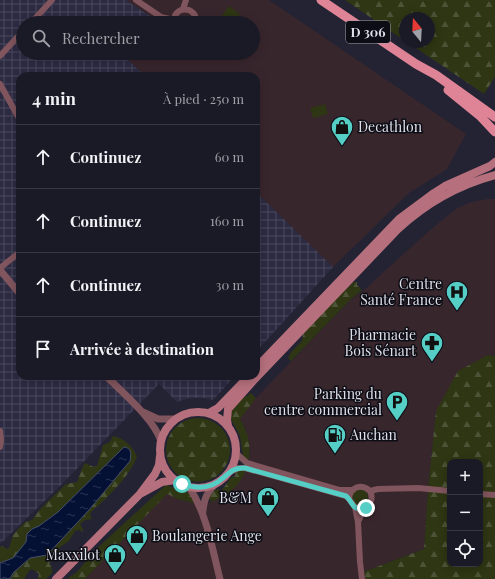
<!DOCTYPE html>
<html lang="fr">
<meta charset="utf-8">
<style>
:root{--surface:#1a1a26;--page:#272732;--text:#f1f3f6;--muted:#9fa1a7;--line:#383843}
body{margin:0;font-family:"Playfair Display",serif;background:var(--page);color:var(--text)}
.controls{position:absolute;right:12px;bottom:12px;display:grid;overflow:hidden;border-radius:8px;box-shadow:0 2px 10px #0003}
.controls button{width:36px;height:36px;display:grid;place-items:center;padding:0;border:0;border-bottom:1px solid var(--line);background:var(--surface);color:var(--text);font:20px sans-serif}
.compass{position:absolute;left:399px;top:12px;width:36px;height:36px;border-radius:50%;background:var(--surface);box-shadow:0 2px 10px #0003;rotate:342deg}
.stop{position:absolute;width:12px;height:12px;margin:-9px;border:3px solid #55cec5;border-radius:50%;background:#fff}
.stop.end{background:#55cec5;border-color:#fff;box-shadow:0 1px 4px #0008}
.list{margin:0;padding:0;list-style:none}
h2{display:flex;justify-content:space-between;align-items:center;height:52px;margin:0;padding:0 16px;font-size:17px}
h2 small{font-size:13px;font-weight:400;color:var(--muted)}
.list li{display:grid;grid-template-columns:26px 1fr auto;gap:12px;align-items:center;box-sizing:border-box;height:64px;padding:0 16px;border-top:1px solid var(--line)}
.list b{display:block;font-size:15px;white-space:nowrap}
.list em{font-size:13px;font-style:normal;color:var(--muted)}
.icon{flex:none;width:22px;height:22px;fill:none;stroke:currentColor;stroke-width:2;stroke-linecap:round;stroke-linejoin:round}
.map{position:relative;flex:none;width:495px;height:579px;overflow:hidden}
.search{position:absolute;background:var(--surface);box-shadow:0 2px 10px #0003;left:16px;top:16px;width:244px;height:44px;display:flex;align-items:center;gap:10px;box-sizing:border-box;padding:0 14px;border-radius:22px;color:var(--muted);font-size:15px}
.panel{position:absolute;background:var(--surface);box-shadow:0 2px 10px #0003;left:16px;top:72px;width:244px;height:308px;border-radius:12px}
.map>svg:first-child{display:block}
</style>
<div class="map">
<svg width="495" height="579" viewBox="0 0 495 579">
<defs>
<pattern id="industrial-grid" width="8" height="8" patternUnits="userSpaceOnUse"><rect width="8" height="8" fill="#2d2b42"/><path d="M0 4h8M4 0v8" fill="none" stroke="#4b495d"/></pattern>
<pattern id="forest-firs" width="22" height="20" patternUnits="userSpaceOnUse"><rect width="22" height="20" fill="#2e3613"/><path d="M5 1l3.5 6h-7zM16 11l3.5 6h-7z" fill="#4c5336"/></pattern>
<pattern id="water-ripples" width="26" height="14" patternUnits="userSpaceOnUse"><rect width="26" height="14" fill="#041135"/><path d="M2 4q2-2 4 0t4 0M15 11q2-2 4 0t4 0" fill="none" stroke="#283352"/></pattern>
</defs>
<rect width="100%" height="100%" fill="#232333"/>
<!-- commercial -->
<path fill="#38262d" d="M126,0H269L466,134L447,169L409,193L333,267L256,192V76H145L128,60L134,53H253V23H160Z
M488,199H495V356L488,355L436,411L428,489L424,549L363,572L364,579H85L167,493L178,499L190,502L207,503L220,498L229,492L249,461L250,450L246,429L240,419L251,403L351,299L365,289L430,230L456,209L471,202Z"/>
<!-- industrial -->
<path fill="url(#industrial-grid)" d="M0,0H126L160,23H23V53H134L128,60L145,76H20V376H235L213,400L203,398H189L177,402L159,384L62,484L0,544Z
M256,192L333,267L256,352Z"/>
<!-- grass -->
<path fill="#2e3613" d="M229,6L240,14L234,23H217Z
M325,104L328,114L313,118L310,108Z
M352 497a8 8 0 1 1 16 0a8 8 0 1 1-16 0Z"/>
<!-- forest -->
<path fill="url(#forest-firs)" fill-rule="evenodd" d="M345,0H495V77L484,94L407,42H429V18H405V41Z
M354,282H357V285L362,290L351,299L291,361L288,358L292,351L302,341L303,334L324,309Z
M488,355L495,356V579H364L363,572L424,549L428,489L436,411L458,371ZM450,462H480V564H450Z
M251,393L256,398L240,419C248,432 251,444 249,459L247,460L243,456L240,436L231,419V411L239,401Z
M166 450a32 32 0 1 1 64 0a32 32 0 1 1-64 0Z
M113,436C124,438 132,446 137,456C132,473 108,498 93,510L90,514L92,519L85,520L80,524L83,529V532L79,530L75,531L69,541L60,547L56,559L49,563L52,568V573L46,579H38L39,574L32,569L29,571L24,579H10L13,573L30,558L47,555L127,447H124L58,512L39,526L32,529L27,534L26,542L13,558L0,563V547L2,546L7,549L9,548L13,535L19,528L25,522L32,520L41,508L66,484L77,482C80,476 81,468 85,463L94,467L97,466L103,445L110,442Z
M237,468L246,469C241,486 227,495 212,502L208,498L214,491L218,489L221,491L231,478L235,476Z
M166,485L193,494L194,503L178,499L167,494L85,579H67L77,572L95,550Z"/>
<!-- water -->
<path fill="url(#water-ripples)" stroke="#464f6b" d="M124,447C132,448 131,454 130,461L89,510L47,555L30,558L13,573L10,579H0V563L13,558L26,542L27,534L32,529L39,526L58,512Z"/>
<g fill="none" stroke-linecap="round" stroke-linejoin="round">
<!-- minor -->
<path stroke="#81555d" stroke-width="6" d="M136,0L161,17L174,20
M183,9L186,0
M31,23L52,0
M174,23C172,5 198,5 196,23
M0,56L23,31
M0,84L20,120
M0,268L20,252
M0,431L1,440L0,447
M236,453L247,463L339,490H353
M228,473L239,468H245L346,496L349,499
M370,491L378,489L418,488L450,491
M480,494L495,495
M358,522C360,518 362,513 365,509C370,503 374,500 370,491C361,483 350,487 349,499L355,507L358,522L360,562L362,579"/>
<!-- tertiary -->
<path stroke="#81555d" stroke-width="7" d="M0,270L20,294
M106,376C123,393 153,418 161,441
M143,412L158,419H175
M189,487C207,514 212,548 220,579
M203,511C204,498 208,490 218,482"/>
<!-- secondary -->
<path stroke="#b6707d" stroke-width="8" d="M256,368L399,219L434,193L445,186L490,166L495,162
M160 450a38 38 0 1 1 76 0a38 38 0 1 1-76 0Z
M209,413L218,408L249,376
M228,426L227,420L228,409L253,381L398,229C426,203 458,185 495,175
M142,493L162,482L175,480
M56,579L140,494L155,474L159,465L160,456"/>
<!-- primary -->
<path stroke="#de8496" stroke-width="9" d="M321,0L416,64L436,75L495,117
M448,90L480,116L495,132"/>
</g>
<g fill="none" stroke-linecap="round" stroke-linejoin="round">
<!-- route -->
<path stroke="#55cec5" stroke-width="5" d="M182,484C196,489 211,489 223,478C230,472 235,467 245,468L346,496C354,503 352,512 366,508"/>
</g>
<!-- icons -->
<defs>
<g id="shop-pin" transform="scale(1.15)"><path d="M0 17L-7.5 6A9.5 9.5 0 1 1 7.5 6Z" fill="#55cec5" stroke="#0d0d15"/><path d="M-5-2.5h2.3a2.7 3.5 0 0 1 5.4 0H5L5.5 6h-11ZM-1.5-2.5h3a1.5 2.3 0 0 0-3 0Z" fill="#111"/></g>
<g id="hospital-pin" transform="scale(1.15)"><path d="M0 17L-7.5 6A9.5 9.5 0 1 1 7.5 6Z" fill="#55cec5" stroke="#0d0d15"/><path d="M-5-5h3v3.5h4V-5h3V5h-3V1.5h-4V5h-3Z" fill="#111"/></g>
<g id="pharmacy-pin" transform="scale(1.15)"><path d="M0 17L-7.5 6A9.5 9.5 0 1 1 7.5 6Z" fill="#55cec5" stroke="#0d0d15"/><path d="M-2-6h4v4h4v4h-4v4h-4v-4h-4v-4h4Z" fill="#111"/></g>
<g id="parking-pin" transform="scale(1.15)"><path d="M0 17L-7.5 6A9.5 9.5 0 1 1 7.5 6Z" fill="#55cec5" stroke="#0d0d15"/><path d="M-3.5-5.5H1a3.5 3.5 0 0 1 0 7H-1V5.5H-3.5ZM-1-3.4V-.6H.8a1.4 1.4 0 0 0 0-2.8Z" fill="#111"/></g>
<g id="fuel-pin" transform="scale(1.15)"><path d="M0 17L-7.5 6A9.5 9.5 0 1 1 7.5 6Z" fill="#55cec5" stroke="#0d0d15"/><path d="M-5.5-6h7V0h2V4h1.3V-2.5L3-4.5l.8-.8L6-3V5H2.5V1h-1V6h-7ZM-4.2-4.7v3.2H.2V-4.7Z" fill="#111"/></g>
</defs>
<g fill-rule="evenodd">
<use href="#shop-pin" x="342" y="127"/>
<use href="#hospital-pin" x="457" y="292"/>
<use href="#pharmacy-pin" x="432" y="343"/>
<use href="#parking-pin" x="397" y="402"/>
<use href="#fuel-pin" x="335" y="435"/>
<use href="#shop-pin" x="268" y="498"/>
<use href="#shop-pin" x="137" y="536"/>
<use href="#shop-pin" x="115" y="555"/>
</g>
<g text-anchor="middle" stroke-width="3" stroke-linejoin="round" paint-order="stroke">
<!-- shield labels -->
<rect fill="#0d0d15" stroke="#a0a0aa" stroke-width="1" x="346" y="21" width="44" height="22" rx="3"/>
<g font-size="13" font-weight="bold" fill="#dfdfea">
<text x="368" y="37">D 306</text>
</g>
<!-- poi labels -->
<g font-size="14" fill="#dfdfea" stroke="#0d0d15" text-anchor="end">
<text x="358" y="132" text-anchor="start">Decathlon</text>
<text x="442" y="289">Centre<tspan x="442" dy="16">Santé France</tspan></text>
<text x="416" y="340">Pharmacie<tspan x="416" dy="16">Bois Sénart</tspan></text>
<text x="382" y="399">Parking du<tspan x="382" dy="16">centre commercial</tspan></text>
<text x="350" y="440" text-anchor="start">Auchan</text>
<text x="252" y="503">B&amp;M</text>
<text x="152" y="541" text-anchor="start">Boulangerie Ange</text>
<text x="100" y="560">Maxxilot</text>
</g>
</g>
</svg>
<div class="controls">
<button>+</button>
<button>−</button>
<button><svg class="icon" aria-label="locate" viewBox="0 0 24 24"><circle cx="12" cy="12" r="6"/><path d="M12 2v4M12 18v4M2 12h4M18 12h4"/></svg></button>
</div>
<svg class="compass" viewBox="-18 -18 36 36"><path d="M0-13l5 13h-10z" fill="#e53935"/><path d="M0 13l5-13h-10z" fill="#9fa1a7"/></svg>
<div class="stop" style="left:182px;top:484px"></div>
<div class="stop end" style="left:366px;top:508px"></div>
<div class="search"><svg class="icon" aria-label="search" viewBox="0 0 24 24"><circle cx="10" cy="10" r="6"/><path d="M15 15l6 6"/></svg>Rechercher</div>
<section class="panel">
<h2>4 min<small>À pied · 250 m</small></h2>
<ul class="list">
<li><svg class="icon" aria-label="ahead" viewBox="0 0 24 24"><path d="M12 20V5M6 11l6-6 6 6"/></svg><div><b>Continuez</b></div><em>60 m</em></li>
<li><svg class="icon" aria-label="ahead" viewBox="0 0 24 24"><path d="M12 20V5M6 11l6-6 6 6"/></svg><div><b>Continuez</b></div><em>160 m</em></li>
<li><svg class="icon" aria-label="ahead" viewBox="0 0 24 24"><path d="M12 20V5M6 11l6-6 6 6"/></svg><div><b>Continuez</b></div><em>30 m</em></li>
<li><svg class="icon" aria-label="arrive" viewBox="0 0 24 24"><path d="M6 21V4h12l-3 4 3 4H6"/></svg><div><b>Arrivée à destination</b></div></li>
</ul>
</section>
</div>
